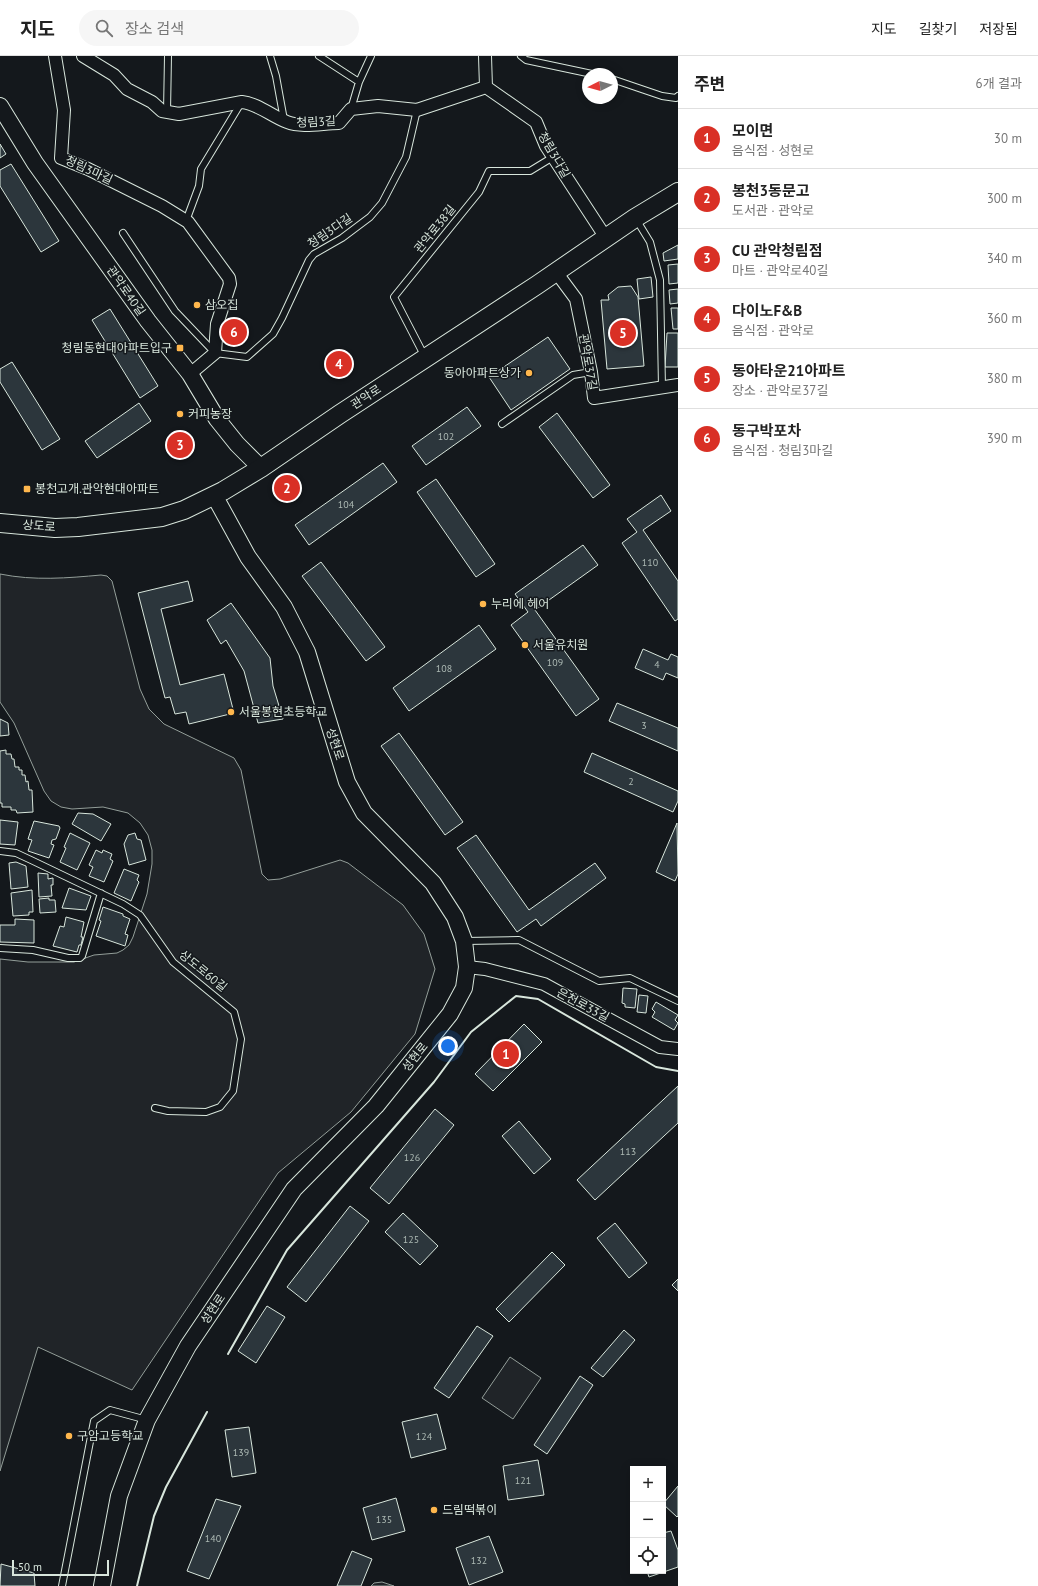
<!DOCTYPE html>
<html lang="ko">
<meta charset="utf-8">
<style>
:root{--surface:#fff;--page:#f6f6f6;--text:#222;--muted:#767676;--line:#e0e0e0;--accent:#d93025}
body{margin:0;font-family:"PT Sans","Noto Sans KR",sans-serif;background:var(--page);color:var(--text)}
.controls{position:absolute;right:12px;bottom:12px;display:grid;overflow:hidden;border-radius:0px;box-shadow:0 2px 10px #0003}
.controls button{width:36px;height:36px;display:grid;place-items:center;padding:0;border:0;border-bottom:1px solid var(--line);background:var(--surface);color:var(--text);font:20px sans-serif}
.compass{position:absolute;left:582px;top:12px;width:36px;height:36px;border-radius:50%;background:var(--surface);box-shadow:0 2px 10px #0003;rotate:264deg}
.scale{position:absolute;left:12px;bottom:10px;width:97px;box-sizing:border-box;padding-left:4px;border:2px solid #d8e6dc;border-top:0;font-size:11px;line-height:14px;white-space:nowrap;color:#d8e6dc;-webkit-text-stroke:3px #14181c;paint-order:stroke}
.you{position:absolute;left:448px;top:990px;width:14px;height:14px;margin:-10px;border:3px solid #fff;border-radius:50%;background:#1a73e8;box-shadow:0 0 0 6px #1a73e833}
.badge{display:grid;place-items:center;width:26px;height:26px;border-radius:50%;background:var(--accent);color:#fff;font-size:13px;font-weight:700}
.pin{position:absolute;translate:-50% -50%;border:2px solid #fff;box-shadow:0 1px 4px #0006}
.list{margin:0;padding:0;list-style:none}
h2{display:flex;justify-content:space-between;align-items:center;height:52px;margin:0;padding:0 16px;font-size:17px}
h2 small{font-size:13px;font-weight:400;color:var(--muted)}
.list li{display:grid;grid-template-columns:26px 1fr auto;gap:12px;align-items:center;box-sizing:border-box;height:60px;padding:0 16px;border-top:1px solid var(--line)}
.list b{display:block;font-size:15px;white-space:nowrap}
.list p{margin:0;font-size:13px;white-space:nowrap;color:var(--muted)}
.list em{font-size:13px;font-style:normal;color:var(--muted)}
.icon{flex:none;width:22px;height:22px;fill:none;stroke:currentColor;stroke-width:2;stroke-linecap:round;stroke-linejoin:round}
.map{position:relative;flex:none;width:678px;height:1530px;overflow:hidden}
header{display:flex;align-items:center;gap:24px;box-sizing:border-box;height:56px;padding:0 20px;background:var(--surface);border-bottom:1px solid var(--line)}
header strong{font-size:19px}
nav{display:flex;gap:22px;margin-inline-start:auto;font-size:14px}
.search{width:280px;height:36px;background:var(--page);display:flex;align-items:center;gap:10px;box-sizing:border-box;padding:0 14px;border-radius:22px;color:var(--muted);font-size:15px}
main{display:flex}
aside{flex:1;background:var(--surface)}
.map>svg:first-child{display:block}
</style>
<header>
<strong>지도</strong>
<div class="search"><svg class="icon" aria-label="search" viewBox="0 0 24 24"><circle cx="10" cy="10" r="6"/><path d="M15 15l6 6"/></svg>장소 검색</div>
<nav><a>지도</a><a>길찾기</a><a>저장됨</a></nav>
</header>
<main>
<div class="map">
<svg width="678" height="1530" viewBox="0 0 678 1530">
<rect width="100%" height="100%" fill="#14181c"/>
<!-- green -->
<path fill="#202428" stroke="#939e99" d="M0,518C34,525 68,522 101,519L107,520L112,525L140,633L149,653L164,668L234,702L241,714L262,818L268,824L280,823L340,804L348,807L403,849L424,878L435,913L415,978L351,1056L278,1117L132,1334L38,1291L0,1415V903L28,906H74L94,899L117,897L123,894L129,889L133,881L147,838L152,808V794L148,779L140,767L128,757L103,751L72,753L61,751L51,745L44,735L14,667L0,646Z
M510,1301L541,1322L513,1363L482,1342Z
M382,1526L394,1530H371L374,1527Z"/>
<!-- building -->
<path fill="#2c363c" stroke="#d8e6dc" d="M0,88L6,98L0,102Z
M11,108L59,185L41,196L0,130V114Z
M678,189V203L664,205L663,197Z
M678,208V227L669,228L668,209Z
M651,221L653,241L639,243L637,223Z
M631,230L638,241L644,310L607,313L601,244H609L608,239L618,231Z
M678,233V247L670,248L669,234Z
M671,252H678V273H673Z
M110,253L158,330L140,342L92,264Z
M667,277H678V311H665Z
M548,281L570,313L511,354L489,321Z
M12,306L60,383L42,394L0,326V313Z
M139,347L151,365L97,402L85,385Z
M467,351L481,370L426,409L412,390Z
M557,357L610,429L593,442L539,371Z
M383,407L397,426L309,489L295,469Z
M436,423L495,508L476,521L417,436Z
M661,439L671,455L643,474L678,525V563L675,565L622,487L637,476L627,463Z
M583,489L598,509L535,554L599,643L576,660L511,569L528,556L515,538Z
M321,506L385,591L366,605L302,520Z
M188,525L193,545L161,553L180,629L224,618L234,657L189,668L186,656L175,658L170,641L165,642L138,537Z
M231,547L270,602L273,630L283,663L258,667L244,615L226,584L221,588L207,564Z
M479,569L496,593L409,655L393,632Z
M643,593L668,604L671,598L678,601V622L666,617L663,624L635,612Z
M617,647L678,672V695L609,665Z
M0,663L8,667L9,679L0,680Z
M399,677L463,766L445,779L381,690Z
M6,694V698H11L12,703H14L15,711H19V714H22V719H25L26,726L28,725L29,734H32L33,756L17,757L16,754H11V751H2V747H0V695Z
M592,697L678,735V745L673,756L584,716Z
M78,757L93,758L111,768L101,785L72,768Z
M0,764L18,766L15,789L0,788Z
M34,765L59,770L60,772L56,783L52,784L51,788L54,789L49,802L28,795L32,784L28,783Z
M677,767L678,818L675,825L656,816Z
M70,777L90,787L77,814L60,806L66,792L64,791Z
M135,777L137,783L141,784L146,804L129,809L124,788L128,779Z
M476,779L529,854L595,807L606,822L541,870L536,863L517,876L457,792Z
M96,794L102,797L103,794L112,798L110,803L113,805L104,826L89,820L93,811L89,809Z
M16,806L26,810L28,831L11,833L9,807Z
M124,813L139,819L137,824L139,826L131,845L114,837Z
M38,817L48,818V823L53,822V829H51L52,840L39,841Z
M69,832L91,840L86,854L62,852Z
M32,834L33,856H29V859L13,860L11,837Z
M49,842V844H55L56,856L40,857L39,843Z
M103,851L123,858V860L130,863L125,878L128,879L125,890L96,880L101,865L99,864Z
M66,861L84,866L81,881H83L81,889H79L77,896L53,890L60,870L64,871Z
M15,863L34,864V887L0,886V869H15Z
M623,932L637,933L635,952L625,951V948L622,947Z
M639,939L648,940L646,957L637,956Z
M656,946L678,959L675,964L678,967L674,974L652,961L655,956L652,953Z
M524,968L542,986L493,1035L475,1018Z
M678,1030V1067L595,1144L577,1124Z
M435,1053L454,1069L389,1148L370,1132Z
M519,1065L551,1103L534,1118L502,1080Z
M350,1150L369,1165L306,1246L287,1231Z
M403,1157L438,1190L420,1209L385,1176Z
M615,1167L647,1207L629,1222L597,1182Z
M552,1196L565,1209L509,1266L496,1253Z
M678,1223V1235L672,1229Z
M267,1250L285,1261L256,1307L238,1295Z
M477,1270L493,1280L449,1342L434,1332Z
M624,1274L635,1284L603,1321L591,1312Z
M580,1320L593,1329L547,1398L534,1389Z
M437,1358L446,1393L411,1402L402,1366Z
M249,1371L256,1417L232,1421L225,1374Z
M538,1404L544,1439L508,1444L503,1410Z
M678,1430V1460L677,1461L663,1448Z
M396,1442L405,1475L372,1484L363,1452Z
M216,1443L241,1450L209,1523L187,1515Z
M671,1475L678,1494V1511L649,1521L647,1515H663V1477Z
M489,1480L503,1516L469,1529L456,1492Z
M352,1495L372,1503L361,1530H337Z
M1,1508L34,1517L35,1530H0Z"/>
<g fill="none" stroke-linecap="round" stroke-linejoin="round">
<!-- lane casing -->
<g stroke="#d8e6dc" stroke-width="8">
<path id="lane" d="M270,0L276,20L284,64
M319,0L359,26
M521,0L526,4L592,18
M612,23L662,40L676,42L678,40
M351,53L359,26L371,0
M167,56L168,0
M636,163L650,186L660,224L662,332
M186,165L199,130L201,113L241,47
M123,177L175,255L215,297L247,301L273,278L282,262L309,204L314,198L342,182L370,161L382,147L406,101L417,54
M425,301L394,241L479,136L489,115H530L553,101
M502,368L573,319L591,316
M0,795L16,797L31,804L123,848L140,859L173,906L234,956L241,983L233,1035L220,1051L206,1056L168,1055L155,1052
M465,885L519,884L599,925L630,922L678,945
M0,892L33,894L68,902H80L82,900L101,837
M62,1530L94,1365L110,1354L147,1364"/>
</g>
<!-- street casing -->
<g stroke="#d8e6dc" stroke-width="14">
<path id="street" d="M55,0L64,54L61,102L88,113L162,150L188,166L229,222L230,228L217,268L215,297L190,318
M83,0L114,19L127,33L152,46L162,55L179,58L242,46C259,48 271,60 287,66C302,72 323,67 339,67L351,53L378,50L417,54L486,31
M485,0L486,31
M486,31L536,66L546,90L606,182
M556,216L576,243L591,316L594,342L678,329
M467,911L485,913L544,928L660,991L678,993"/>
</g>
<!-- secondary casing -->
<g stroke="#d8e6dc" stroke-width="18">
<path id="secondary" d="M0,50L35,107L148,265L190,318L217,363L237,388L261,412
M102,1530L119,1440L147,1364L188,1290L294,1133L376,1050L450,958L464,932L467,911L464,885L455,861L433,827L364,757L347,726L307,596L284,551L248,501L214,439"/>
</g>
<!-- primary casing -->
<g stroke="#d8e6dc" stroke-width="20">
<path id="primary" d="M0,467L55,472L78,471L162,461L184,454L223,435L261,412L340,358L537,229L635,162L678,136"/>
</g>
<!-- lane -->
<use href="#lane" stroke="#14181c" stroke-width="6"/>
<!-- street -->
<use href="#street" stroke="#14181c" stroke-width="12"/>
<!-- secondary -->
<use href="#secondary" stroke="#14181c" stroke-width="16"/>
<!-- primary -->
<use href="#primary" stroke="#14181c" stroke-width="18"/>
<!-- wall -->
<path stroke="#d8e6dc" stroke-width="2" d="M228,1298L287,1194L434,1026L471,976L516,940L538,943L656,1011L678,1015
M137,1530L154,1460L166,1431L207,1356"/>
</g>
<!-- markers -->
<g fill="#ffb74d" stroke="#14181c" stroke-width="1.5">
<circle cx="197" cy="249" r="4"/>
<rect x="176" y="288" width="8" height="8" rx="2"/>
<circle cx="529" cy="317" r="4"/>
<circle cx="180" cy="358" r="4"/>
<rect x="23" y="429" width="8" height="8" rx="2"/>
<circle cx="483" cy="548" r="4"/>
<circle cx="525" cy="589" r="4"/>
<circle cx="231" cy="656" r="4"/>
<circle cx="69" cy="1380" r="4"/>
<circle cx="434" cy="1454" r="4"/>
</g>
<g text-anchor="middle" stroke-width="3" stroke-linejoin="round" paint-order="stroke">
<!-- number labels -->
<g font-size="10" fill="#adbab4">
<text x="446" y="384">102</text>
<text x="346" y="452">104</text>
<text x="650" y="510">110</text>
<text x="555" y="610">109</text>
<text x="657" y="612">4</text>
<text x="444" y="616">108</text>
<text x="644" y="673">3</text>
<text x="631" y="729">2</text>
<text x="628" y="1099">113</text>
<text x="412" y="1105">126</text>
<text x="411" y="1187">125</text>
<text x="424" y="1384">124</text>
<text x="241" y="1400">139</text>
<text x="523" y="1428">121</text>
<text x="384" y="1467">135</text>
<text x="213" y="1486">140</text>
<text x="479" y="1508">132</text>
</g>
<!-- street labels -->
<g font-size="12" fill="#d8e6dc" stroke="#14181c">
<text transform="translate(316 66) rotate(-3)" y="4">청림3길</text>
<text transform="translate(554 99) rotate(60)" y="4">청림3나길</text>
<text transform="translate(89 114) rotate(25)" y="4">청림3마길</text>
<text transform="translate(435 173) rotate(-51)" y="4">관악로38길</text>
<text transform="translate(330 175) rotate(-34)" y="4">청림3다길</text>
<text transform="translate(126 235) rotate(55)" y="4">관악로40길</text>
<text transform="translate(588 306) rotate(80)" y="4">관악로37길</text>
<text transform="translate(366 341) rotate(-33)" y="4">관악로</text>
<text transform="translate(39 470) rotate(4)" y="4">상도로</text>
<text transform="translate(335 688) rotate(72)" y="4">성현로</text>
<text transform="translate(203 915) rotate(39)" y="4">상도로60길</text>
<text transform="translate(583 949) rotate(28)" y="4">은천로33길</text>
<text transform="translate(415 1001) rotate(-51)" y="4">성현로</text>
<text transform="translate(213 1253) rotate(-56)" y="4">성현로</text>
</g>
<!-- poi labels -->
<g font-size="12" fill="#d8e6dc" stroke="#14181c" text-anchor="start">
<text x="205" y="253">삼오집</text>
<text x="172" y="296" text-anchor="end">청림동현대아파트입구</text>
<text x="521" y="321" text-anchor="end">동아아파트상가</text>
<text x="188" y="362">커피농장</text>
<text x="35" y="437">봉천고개.관악현대아파트</text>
<text x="491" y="552">누리에 헤어</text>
<text x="533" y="593">서울유치원</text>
<text x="239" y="660">서울봉현초등학교</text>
<text x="77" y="1384">구암고등학교</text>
<text x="442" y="1458">드림떡볶이</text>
</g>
</g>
</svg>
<div class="controls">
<button>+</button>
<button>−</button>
<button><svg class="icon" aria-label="locate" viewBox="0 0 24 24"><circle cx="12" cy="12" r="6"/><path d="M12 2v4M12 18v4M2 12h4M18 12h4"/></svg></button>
</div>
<svg class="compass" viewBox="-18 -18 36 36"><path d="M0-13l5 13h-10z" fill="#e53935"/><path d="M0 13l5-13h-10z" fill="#767676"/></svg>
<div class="scale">50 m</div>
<div class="you"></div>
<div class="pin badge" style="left:506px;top:998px">1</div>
<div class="pin badge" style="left:287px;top:432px">2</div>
<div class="pin badge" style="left:180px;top:389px">3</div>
<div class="pin badge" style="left:339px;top:308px">4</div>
<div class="pin badge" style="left:623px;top:277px">5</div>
<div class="pin badge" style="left:234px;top:276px">6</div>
</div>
<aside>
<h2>주변<small>6개 결과</small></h2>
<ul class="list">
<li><span class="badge">1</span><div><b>모이면</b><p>음식점 · 성현로</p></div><em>30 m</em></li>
<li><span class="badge">2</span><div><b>봉천3동문고</b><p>도서관 · 관악로</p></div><em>300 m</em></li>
<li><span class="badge">3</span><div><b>CU 관악청림점</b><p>마트 · 관악로40길</p></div><em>340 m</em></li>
<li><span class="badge">4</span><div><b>다이노F&amp;B</b><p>음식점 · 관악로</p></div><em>360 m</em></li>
<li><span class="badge">5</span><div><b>동아타운21아파트</b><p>장소 · 관악로37길</p></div><em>380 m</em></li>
<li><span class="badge">6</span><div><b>동구박포차</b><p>음식점 · 청림3마길</p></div><em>390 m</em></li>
</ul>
</aside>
</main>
